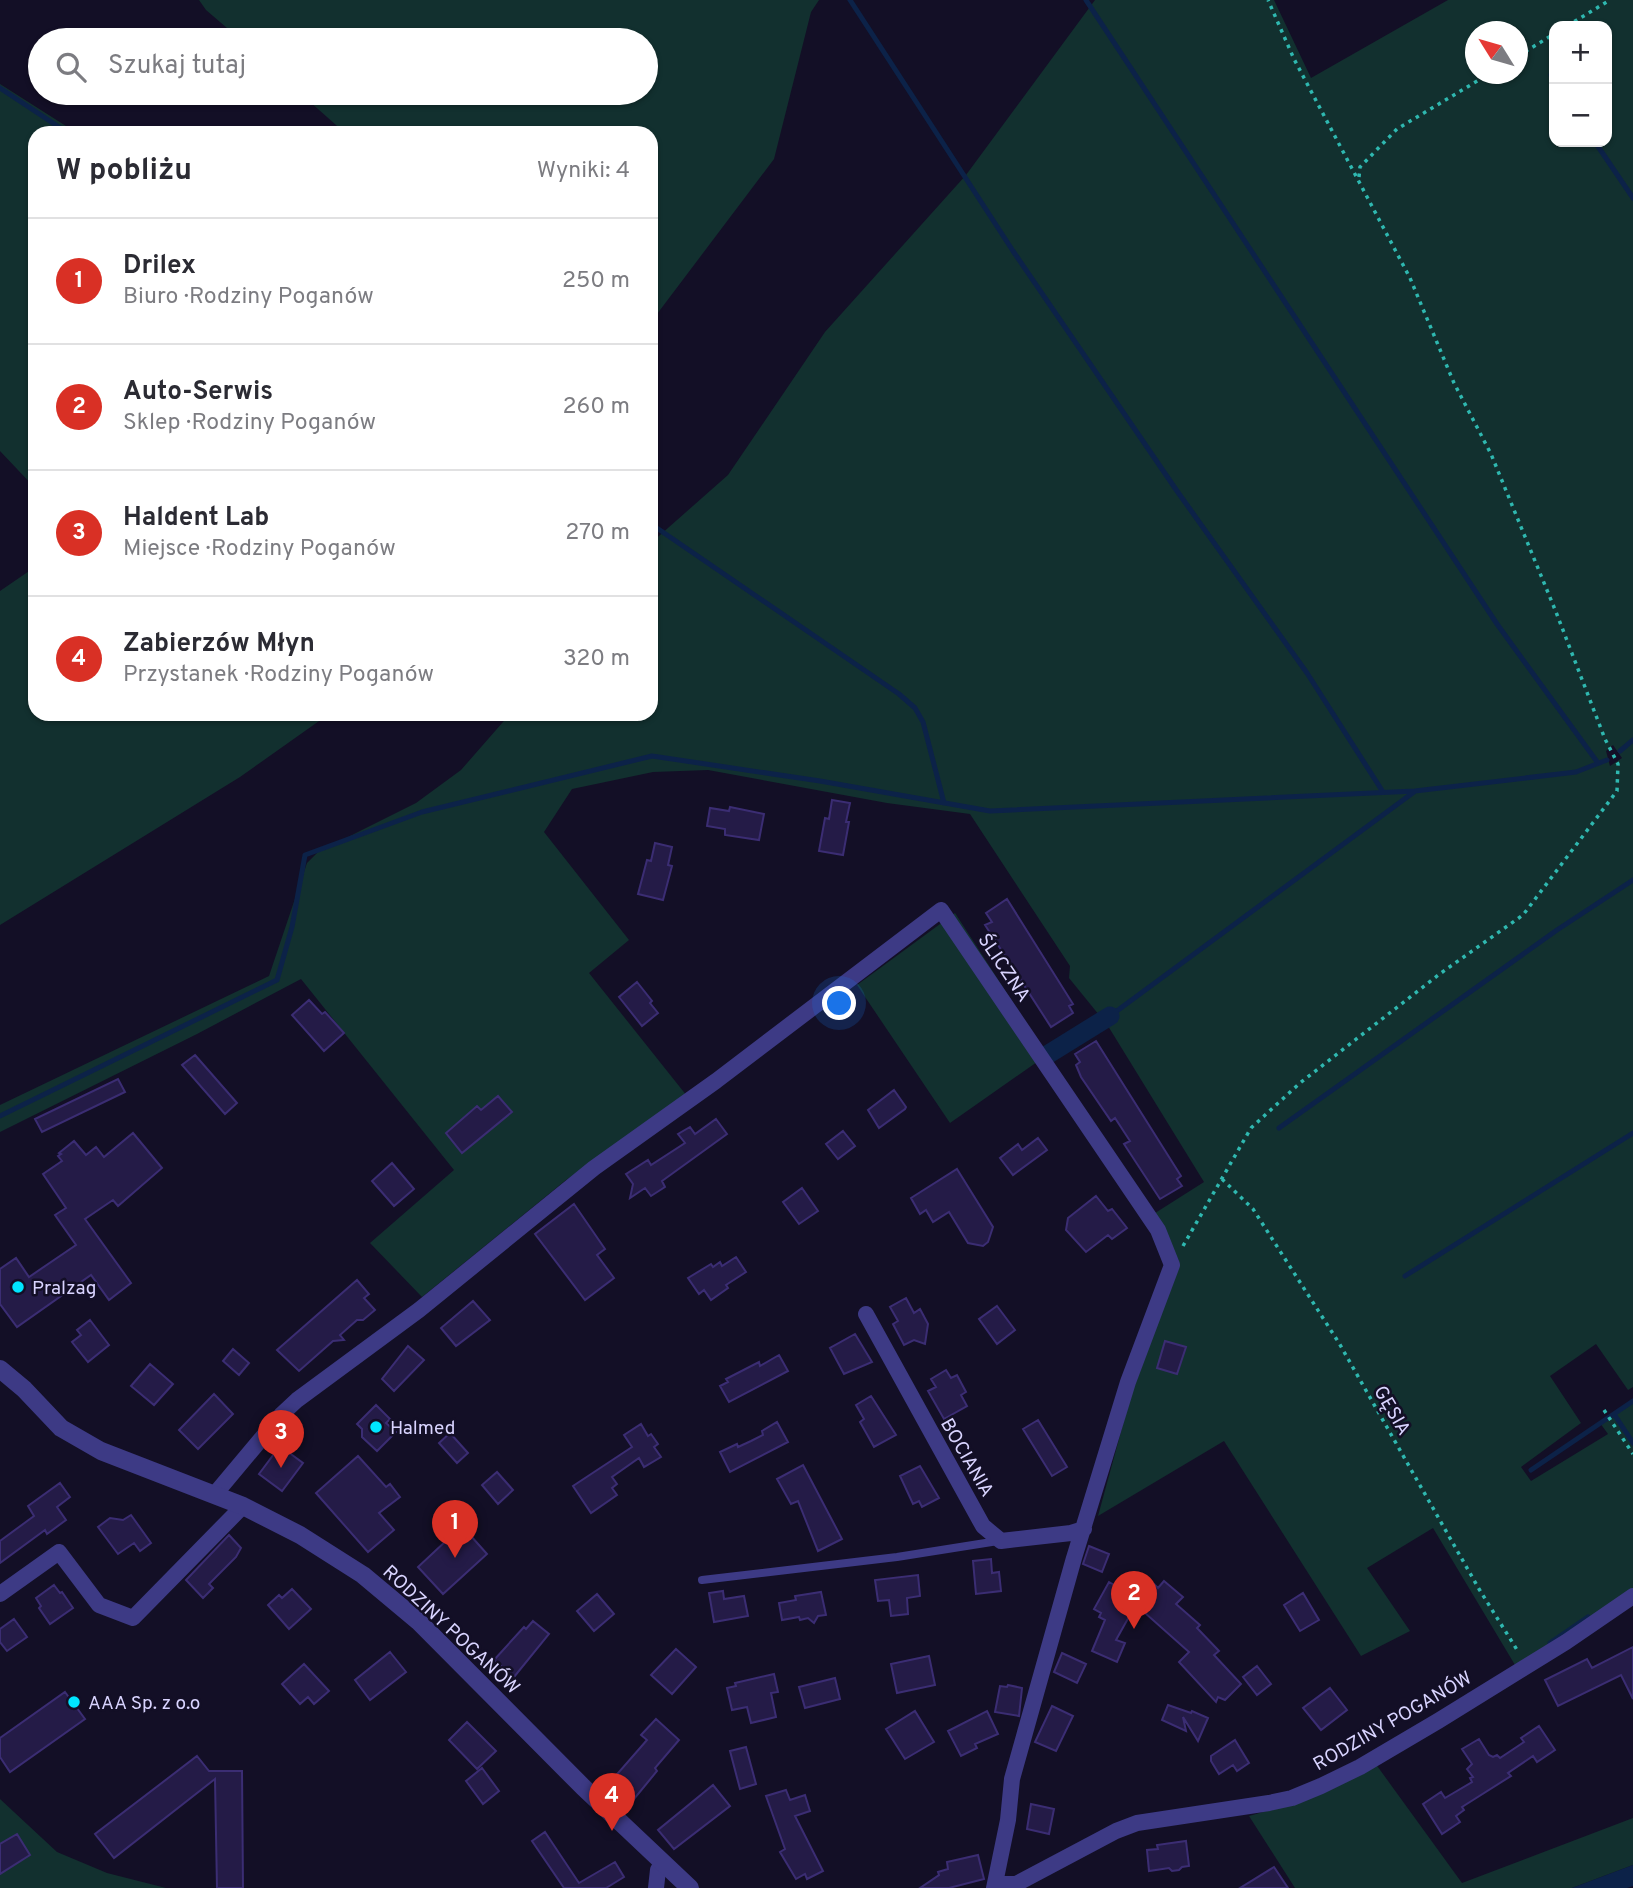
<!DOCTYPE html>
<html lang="pl">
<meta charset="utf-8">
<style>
:root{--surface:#fff;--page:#f2f2f3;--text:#2b2b33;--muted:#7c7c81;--line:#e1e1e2;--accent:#d93025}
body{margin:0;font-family:Overpass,sans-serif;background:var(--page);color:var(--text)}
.controls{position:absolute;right:21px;top:21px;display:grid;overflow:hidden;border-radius:14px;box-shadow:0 2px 5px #0004}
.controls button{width:63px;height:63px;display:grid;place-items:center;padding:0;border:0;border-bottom:2px solid var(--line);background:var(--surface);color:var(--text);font:35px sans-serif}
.compass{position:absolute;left:1465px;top:21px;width:63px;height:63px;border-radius:50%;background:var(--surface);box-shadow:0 2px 5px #0004;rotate:307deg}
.you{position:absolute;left:840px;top:1004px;width:24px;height:24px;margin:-18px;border:5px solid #fff;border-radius:50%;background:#1a73e8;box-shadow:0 0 0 10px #1a73e833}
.badge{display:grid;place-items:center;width:46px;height:46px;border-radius:50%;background:var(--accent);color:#fff;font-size:23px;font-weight:700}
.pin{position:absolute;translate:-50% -58px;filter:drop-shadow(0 2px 4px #0008)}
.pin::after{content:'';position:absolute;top:37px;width:24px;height:21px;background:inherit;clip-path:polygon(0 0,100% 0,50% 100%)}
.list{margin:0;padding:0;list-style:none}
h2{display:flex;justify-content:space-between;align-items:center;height:91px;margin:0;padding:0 28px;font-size:30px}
h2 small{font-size:23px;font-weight:400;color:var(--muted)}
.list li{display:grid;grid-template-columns:46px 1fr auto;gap:21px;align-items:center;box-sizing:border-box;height:126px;padding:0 28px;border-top:2px solid var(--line)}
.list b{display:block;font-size:26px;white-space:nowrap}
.list p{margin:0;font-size:23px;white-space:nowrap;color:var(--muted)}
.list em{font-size:23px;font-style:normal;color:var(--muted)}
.icon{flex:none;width:38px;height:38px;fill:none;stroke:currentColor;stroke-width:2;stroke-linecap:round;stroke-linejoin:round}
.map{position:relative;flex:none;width:1633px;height:1888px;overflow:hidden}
.search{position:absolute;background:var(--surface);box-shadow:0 2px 5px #0004;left:28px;top:28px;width:630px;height:77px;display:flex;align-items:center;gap:18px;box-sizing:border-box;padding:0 24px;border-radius:38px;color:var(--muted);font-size:26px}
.panel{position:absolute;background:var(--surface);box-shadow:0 2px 5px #0004;left:28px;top:126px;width:630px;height:595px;border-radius:21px}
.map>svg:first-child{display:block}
</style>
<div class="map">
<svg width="1633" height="1888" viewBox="0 0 1633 1888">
<rect width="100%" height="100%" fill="#130f26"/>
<!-- green -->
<path fill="#12302f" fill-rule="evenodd" d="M199,0H819L811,12L774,159L651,322V133H345L300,93H646V40H241L206,10Z
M1095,0H1274L1311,78L1448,0H1633V1387L1628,1390L1596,1344L1550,1376L1581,1423L1521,1467L1531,1481L1608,1434L1600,1423L1633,1401V1591L1515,1665L1433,1528L1367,1568L1410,1631L1361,1656L1224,1441L1098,1516L1134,1384L1179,1261L1152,1215L1204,1182L1108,1026L1069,978L1070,966L970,814L887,803L708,770L653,772L572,789L544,832L629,940L589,973L687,1096L566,1180L422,1297L370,1243L454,1170L301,979L197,1034L0,1132V1105L269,976L307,863L318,852L416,803L461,770L510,714H651V543L728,475L825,332L966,175ZM1554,26H1607V142H1554ZM1476,32H1518V74H1476ZM1613,745L1622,758L1610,766L1606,751Z
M0,84L77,133H35V488L0,451Z
M35,567V714H329L240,777L0,925V591Z
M955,913L1047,1055L950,1123L857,985Z
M1375,1763L1462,1883L1633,1818V1865L1572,1888H1295L1249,1816L1302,1801Z
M0,1799L57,1852L107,1873L166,1888H0Z"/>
<!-- water -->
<path fill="#0c2248" d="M1633,1865V1886L1627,1888H1572Z"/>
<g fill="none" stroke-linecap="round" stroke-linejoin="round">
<!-- stream -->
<path stroke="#0c2248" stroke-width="5" d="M850,0L1013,251L1177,491L1307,673L1383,792
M1086,0L1497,624L1598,763
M1551,75L1554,81
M0,88L68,133
M1595,142L1633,198
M651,524L899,694L915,708L923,722L944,803
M1620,751L1633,740
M1110,1016L1414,792
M0,1116L277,980L292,927L305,855L422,812L652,756L820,781L990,811L1415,791L1576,772L1607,760
M1279,1128L1557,930L1633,880
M1405,1276L1633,1133
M1614,1414L1633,1443
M1531,1470L1633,1401
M1550,1643L1588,1617"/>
<!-- canal -->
<path stroke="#0c2248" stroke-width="19" d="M1047,1055L1110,1016"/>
</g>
<!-- building -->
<path fill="#241b47" stroke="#3b2d73" stroke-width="2" d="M832,800L850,803L846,822H849L843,855L819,851L825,818L829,819Z
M730,807L764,814L759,840L725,835V829L707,826L710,808L729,811Z
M655,843L672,847L668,865L672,866L663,900L638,894L647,860L651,861Z
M1007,899L1073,1004L1069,1006L1073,1013L1051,1027L985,925L992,922L986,913Z
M637,982L652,1001L650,1003L658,1013L642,1026L619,997Z
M309,1000L322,1014L325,1012L344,1033L324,1051L292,1015Z
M1096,1041L1181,1176L1177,1179L1182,1186L1160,1199L1124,1144L1130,1141L1115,1118L1111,1121L1081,1077L1076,1065L1080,1062L1075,1054Z
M195,1055L237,1103L225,1114L182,1065Z
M118,1079L125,1092L42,1132L35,1119Z
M894,1090L906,1107L905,1109L879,1128L868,1110Z
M498,1096L512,1112L462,1153L446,1133L477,1106L481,1110Z
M716,1119L727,1134L662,1181L665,1187L651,1196L645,1188L630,1198L633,1184L626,1174L648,1160L651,1165L685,1143L678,1134L690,1127L695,1134Z
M843,1131L855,1146L838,1159L826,1144Z
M133,1133L162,1168L118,1206L113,1200L85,1219L131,1283L109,1300L91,1275L17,1327L0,1304V1269L16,1258L29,1277L76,1245L55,1215L66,1208L43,1174L62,1161L58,1156L61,1154L59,1153L74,1141L86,1155L96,1147L104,1157Z
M1038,1138L1047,1150L1013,1175L1000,1158L1018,1144L1022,1150Z
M392,1163L414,1189L394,1206L372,1181Z
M957,1169L993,1227L988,1242L983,1246L968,1243L949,1212L933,1222L926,1210L920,1214L911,1198Z
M802,1188L818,1211L799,1224L783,1202Z
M1096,1196L1108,1211L1112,1209L1127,1228L1112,1239L1108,1235L1086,1252L1066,1230L1068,1218Z
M574,1204L605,1249L597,1255L614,1278L585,1300L535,1234Z
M736,1257L746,1272L726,1285L728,1288L711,1300L704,1290L699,1294L688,1278L711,1264L713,1267L720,1262L722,1266Z
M357,1280L369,1294L364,1298L375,1310L363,1320H357L340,1335L344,1340L333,1341L299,1371L277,1350Z
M906,1298L914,1313L920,1309L928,1324L925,1344L914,1340L904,1345L893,1324L898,1321L890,1307Z
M473,1301L490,1320L456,1346L441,1328Z
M997,1306L1015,1330L997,1344L979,1319Z
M90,1320L109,1345L88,1362L72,1342L81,1335L77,1330Z
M855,1334L872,1362L844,1374L830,1348Z
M1165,1341L1186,1347L1177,1374L1157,1368Z
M408,1346L424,1360L394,1391L382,1379Z
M233,1349L249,1363L239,1375L223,1361Z
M779,1355L788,1371L729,1402L720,1386L728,1382L726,1379L759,1362L760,1366Z
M150,1364L173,1384L154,1405L131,1386Z
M946,1370L951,1378L957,1375L966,1392L961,1395L967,1406L944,1419L928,1391L936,1387L931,1379Z
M214,1394L233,1414L198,1449L179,1430Z
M871,1396L896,1435L874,1447L860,1422L864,1419L856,1405Z
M376,1405L390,1419L386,1423L396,1432L377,1451L362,1437V1429L357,1424Z
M1038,1420L1067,1467L1052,1476L1023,1429Z
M777,1422L788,1442L730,1472L720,1452L737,1444L738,1447L751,1441L763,1435L762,1431Z
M641,1424L648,1436L651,1434L658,1444L654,1447L661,1457L644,1467L639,1458L612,1477L617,1484L612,1488L617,1495L591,1513L573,1486L632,1447L624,1435Z
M450,1433L468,1453L457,1463L439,1443Z
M280,1446L303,1463L282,1491L259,1474Z
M358,1456L386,1487L390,1484L400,1497L379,1513L394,1530L368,1552L316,1493Z
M803,1465L842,1539L818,1551L798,1501L791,1504L777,1479Z
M920,1466L939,1498L922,1507L919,1501L913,1504L900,1476Z
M497,1472L513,1490L498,1504L482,1485Z
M60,1483L70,1497L57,1507L66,1520L47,1534L45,1530L0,1563V1541L34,1516L28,1506Z
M131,1515L151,1543L140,1551L134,1543L118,1554L98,1527L110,1518L123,1520Z
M462,1526L487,1554L443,1594L418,1567Z
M229,1535L241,1548L236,1557L209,1584L213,1588L203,1598L186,1580Z
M1089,1546L1109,1554L1102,1572L1083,1564Z
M991,1559L992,1573L999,1572L1001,1591L976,1594L973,1561Z
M918,1575L920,1596L907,1598L908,1614L891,1616L889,1600L878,1601L875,1580Z
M1164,1581L1183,1597L1176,1604L1200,1625L1197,1628L1219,1651L1214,1655L1241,1684L1225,1700L1218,1697L1216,1702L1179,1662L1189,1652L1136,1605L1154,1584L1158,1588Z
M1109,1582L1139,1599L1116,1640L1125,1643L1117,1662L1092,1651L1105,1620L1099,1617L1101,1613L1094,1609Z
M54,1585L60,1593L62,1592L73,1608L50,1624L39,1608L41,1606L36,1598Z
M292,1589L311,1609L289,1629L268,1605L279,1595L282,1598Z
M723,1591L724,1599L744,1596L748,1616L714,1622L709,1593Z
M821,1592L826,1615L818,1616L814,1623L808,1618L800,1620L799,1617L782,1620L779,1603L796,1600L795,1596Z
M1303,1593L1319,1620L1300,1631L1284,1605Z
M597,1594L614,1614L594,1631L577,1611Z
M14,1619L27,1637L7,1651L0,1642V1629Z
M533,1621L549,1634L514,1677L494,1660L524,1627L526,1629Z
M1633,1647V1699L1621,1675L1558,1706L1545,1680L1587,1659L1592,1668Z
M676,1649L696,1667L672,1694L651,1675Z
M390,1652L406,1672L370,1700L355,1680Z
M1062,1653L1086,1664L1077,1683L1054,1672Z
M929,1656L935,1685L897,1693L891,1664Z
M304,1664L329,1691L314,1704L308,1697L300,1704L282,1684Z
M1257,1666L1271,1684L1257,1695L1243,1677Z
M774,1674L778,1692L771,1693L776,1717L751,1723L747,1707L732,1710L727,1688L736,1686L735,1683Z
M835,1678L840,1699L805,1708L799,1687Z
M1008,1685L1022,1688L1019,1716L995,1712L1000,1686L1007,1687Z
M1330,1688L1347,1710L1321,1730L1303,1708Z
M65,1692L85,1719L10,1772L0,1757V1738Z
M1168,1705L1191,1713L1192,1711L1208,1718L1198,1741L1183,1717L1186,1731L1162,1720Z
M1052,1706L1073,1716L1056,1751L1035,1742Z
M915,1711L934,1742L905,1759L886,1729Z
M987,1711L998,1734L975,1744L977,1748L961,1756L948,1731Z
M656,1719L679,1740L655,1768L657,1771L634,1799L612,1780L647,1740L641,1735Z
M467,1722L496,1751L477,1769L449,1740Z
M1539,1726L1555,1750L1537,1762L1533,1756L1508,1773L1511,1776L1462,1807L1464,1810L1456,1816L1460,1822L1442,1834L1423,1804L1441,1792L1445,1798L1472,1782L1470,1778L1473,1777L1467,1769L1472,1764L1462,1749L1479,1739L1489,1755L1493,1757L1497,1755L1500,1758L1524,1742L1521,1738Z
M1235,1740L1249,1763L1237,1771L1233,1765L1219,1774L1211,1761V1756Z
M746,1747L756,1784L740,1789L730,1751Z
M197,1756L209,1771H242L243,1888H217L215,1779L114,1858L95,1834Z
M482,1768L499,1791L483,1804L466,1781Z
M713,1785L730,1806L674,1849L658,1830Z
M786,1790L790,1800L805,1795L810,1811L795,1816L823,1871L807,1879L805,1874L796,1879L780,1852L785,1849L766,1796Z
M1031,1804L1054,1809L1049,1834L1027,1829Z
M545,1832L579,1883L615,1862L624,1877L606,1888H564L532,1841Z
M17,1834L30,1855L0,1874V1844Z
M1186,1841L1189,1866L1182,1867L1179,1870L1172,1871L1169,1868L1149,1871L1147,1850L1158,1849L1157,1845Z
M978,1855L984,1879L949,1888H920L939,1875L938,1872L948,1869L947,1862Z
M1274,1867L1288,1888H1240Z"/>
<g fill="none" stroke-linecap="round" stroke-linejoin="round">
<!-- path -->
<path stroke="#2fb8b0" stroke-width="3.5" stroke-dasharray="3.5 5" stroke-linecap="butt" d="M1567,26L1610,0
M1518,56L1554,34
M1359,177L1360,167L1397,129L1489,74
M1222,1179L1253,1209L1339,1343L1479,1589L1519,1653
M1183,1246L1251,1128L1300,1083L1441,973L1523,915L1617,791L1618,764L1605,739L1556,612L1491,454L1454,383L1410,278L1294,59L1268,0
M1604,1410L1633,1454"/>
<!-- service -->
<path stroke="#3d3a85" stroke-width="8" d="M702,1580L897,1557L998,1541"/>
<!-- minor -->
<path stroke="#3d3a85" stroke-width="16" d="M866,1314L983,1526L1001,1541L1071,1533L1084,1529
M215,1494L282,1414L297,1400L419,1310L594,1168L716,1081L941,910L1158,1230L1172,1265L1128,1382L1074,1558L1012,1779L1008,1820L994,1888
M0,1594L59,1552L99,1605L133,1618L243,1506
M996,1884H1016L1116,1831L1137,1823L1269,1803L1292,1798L1321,1786L1360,1767L1438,1721L1566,1642L1633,1596
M656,1888L658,1870L663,1862"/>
<!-- tertiary -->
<path stroke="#3d3a85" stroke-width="18" d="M0,1369L24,1389L61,1428L101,1451L243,1506L300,1535L363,1575L418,1621L583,1787L690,1888"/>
</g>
<!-- markers -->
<g fill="#00e5ff" stroke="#130f26" stroke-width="2.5">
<circle cx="18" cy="1287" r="7"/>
<circle cx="376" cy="1427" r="7"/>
<circle cx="74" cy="1702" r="7"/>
</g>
<g text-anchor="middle" stroke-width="5" stroke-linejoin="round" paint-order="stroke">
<!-- street labels -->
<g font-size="19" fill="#d9d4ff" stroke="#130f26">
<text transform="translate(1005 967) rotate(56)" y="7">ŚLICZNA</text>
<text transform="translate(1393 1410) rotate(60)" y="7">GĘSIA</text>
<text transform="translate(968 1457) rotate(60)" y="7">BOCIANIA</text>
<text transform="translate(452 1629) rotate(43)" y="7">RODZINY POGANÓW</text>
<text transform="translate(1392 1720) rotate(-30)" y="7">RODZINY POGANÓW</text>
</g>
<!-- poi labels -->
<g font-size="19" fill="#d9d4ff" stroke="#130f26" text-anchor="start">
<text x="32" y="1294">Pralzag</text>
<text x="390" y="1434">Halmed</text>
<text x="88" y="1709">AAA Sp. z o.o</text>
</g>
</g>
</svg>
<div class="controls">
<button>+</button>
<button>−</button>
</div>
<svg class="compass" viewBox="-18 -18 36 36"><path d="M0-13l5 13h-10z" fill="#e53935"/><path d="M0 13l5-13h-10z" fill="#7c7c81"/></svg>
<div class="you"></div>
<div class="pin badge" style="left:455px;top:1558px">1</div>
<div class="pin badge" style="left:1134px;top:1629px">2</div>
<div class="pin badge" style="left:281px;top:1468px">3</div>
<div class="pin badge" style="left:612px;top:1831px">4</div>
<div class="search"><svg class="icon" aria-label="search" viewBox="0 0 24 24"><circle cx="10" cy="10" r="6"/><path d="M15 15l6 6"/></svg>Szukaj tutaj</div>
<section class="panel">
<h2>W pobliżu<small>Wyniki: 4</small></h2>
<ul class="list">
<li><span class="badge">1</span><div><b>Drilex</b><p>Biuro · Rodziny Poganów</p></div><em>250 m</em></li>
<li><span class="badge">2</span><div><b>Auto-Serwis</b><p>Sklep · Rodziny Poganów</p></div><em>260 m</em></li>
<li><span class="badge">3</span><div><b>Haldent Lab</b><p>Miejsce · Rodziny Poganów</p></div><em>270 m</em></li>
<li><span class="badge">4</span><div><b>Zabierzów Młyn</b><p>Przystanek · Rodziny Poganów</p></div><em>320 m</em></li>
</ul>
</section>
</div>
